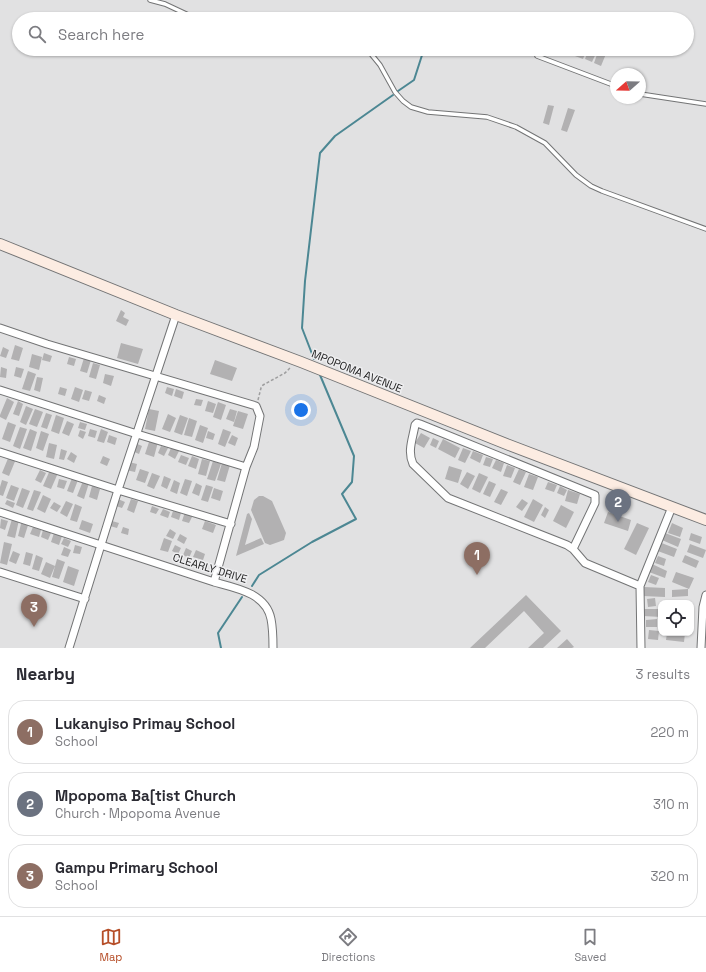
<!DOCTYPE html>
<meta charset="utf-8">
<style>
:root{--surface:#fff;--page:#f7f7f7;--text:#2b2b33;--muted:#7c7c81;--line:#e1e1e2;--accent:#b64e28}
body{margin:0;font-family:"Space Grotesk",sans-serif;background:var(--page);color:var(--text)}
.controls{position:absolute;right:12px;bottom:12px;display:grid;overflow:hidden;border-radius:8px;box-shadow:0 1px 3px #0004}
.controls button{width:36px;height:36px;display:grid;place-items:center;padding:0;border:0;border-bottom:1px solid var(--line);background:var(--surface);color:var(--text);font:20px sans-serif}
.compass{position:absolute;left:610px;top:68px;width:36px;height:36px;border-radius:50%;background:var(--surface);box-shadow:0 1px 3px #0004;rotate:250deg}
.you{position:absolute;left:301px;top:410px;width:14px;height:14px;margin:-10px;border:3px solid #fff;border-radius:50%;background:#1a73e8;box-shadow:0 0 0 6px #1a73e833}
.badge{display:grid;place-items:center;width:26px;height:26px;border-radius:50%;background:var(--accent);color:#fff;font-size:13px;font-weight:700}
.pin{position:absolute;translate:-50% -33px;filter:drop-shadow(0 1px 2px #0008)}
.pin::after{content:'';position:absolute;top:21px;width:14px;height:12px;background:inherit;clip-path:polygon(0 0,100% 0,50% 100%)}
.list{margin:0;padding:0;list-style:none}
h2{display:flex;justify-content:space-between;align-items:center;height:52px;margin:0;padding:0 16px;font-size:17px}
h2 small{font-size:13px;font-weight:400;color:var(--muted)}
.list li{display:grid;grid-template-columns:26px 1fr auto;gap:12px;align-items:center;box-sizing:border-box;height:64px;margin:0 8px 8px;padding:0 8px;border:1px solid var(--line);border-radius:16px}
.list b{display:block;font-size:15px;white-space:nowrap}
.list p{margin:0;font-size:13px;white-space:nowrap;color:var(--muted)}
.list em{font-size:13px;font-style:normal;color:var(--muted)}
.icon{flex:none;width:22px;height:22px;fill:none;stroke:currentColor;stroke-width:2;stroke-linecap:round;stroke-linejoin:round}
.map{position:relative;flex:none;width:706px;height:648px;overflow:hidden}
.search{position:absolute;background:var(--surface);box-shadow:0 1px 3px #0004;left:12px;right:12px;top:12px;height:44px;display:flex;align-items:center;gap:10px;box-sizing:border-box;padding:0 14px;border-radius:22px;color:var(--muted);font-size:15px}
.sheet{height:268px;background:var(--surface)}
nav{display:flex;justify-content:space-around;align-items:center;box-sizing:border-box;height:56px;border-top:1px solid var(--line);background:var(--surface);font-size:11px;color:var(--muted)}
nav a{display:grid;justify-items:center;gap:2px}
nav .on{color:var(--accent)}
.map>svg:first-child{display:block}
</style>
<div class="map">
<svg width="706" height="648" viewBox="0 0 706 648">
<rect width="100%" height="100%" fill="#e1e1e2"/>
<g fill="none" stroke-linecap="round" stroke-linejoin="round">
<!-- stream -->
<path stroke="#4c8793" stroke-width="2" d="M398,91L414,80L424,49
M314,359L302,328L305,281L320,153L335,136L393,95
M252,586L259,575L312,542L356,519L342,494L352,482L354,456L320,375
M221,648L218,633L242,597"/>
</g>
<!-- building -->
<path fill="#b2b1b2" d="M578,49H587L583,59L575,56Z
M589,49H598L592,62L585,59Z
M599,49H608L601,66L594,63Z
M548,105L554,106L549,125L543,123Z
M568,108L575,110L567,132L561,130Z
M121,310L125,313L123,317L129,320L126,326L116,321Z
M121,343L143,349L138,364L117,358Z
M15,345L23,348L19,361L11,359Z
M3,347L9,350L6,358L0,356Z
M44,353L52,356L50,362L42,360Z
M32,354L42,357L39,370L29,367Z
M69,357L76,359L74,366L67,364Z
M84,358L91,360L87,373L80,371Z
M215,360L237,368L232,381L210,374Z
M93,363L100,365L96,379L89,377Z
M1,367L7,369L6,378L0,377Z
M16,367L24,369L21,378L14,376Z
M28,371L36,374L30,391L22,389Z
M105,374L114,376L111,386L103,383Z
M37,377L43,378L40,392L34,390Z
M60,387L67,389L65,396L58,394Z
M75,387L83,390L79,402L71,399Z
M167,387L174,389L172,396L165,393Z
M176,389L184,392L182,399L174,396Z
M85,390L92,392L89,401L82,399Z
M99,395L106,398L104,404L97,401Z
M7,398L14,402L6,420L0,417V415Z
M196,399L203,400L201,406L194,405Z
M18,401L23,404L19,416L13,414Z
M208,401L216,404L213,413L205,411Z
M218,402L226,405L221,420L213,417Z
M26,406L33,409L26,425L20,422Z
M35,409L43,412L37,427L29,424Z
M149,409L159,411L155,431L145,429Z
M230,409L237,411L234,422L226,419Z
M238,411L248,414L243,429L233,426Z
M46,413L52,415L47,429L41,427Z
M168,414L176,418L170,432L162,429Z
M56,415L64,418L59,434L51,431Z
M180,415L188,418L182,435L174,432Z
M189,418L197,421L192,437L184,435Z
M67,421L74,424L69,436L62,433Z
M8,422L16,425L10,442L2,439Z
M80,422L87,424L85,430L78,428Z
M200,425L208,428L203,443L195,440Z
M20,427L27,429L20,449L13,446Z
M30,429L37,432L31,451L23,448Z
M90,429L97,431L95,438L88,436Z
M101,429L108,432L104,443L97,441Z
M223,429L231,432L225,447L218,444Z
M80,430L86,432L83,439L78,436Z
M41,431L49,434L43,451L36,448Z
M208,431L215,434L213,440L206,438Z
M421,433L430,438L424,448L415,443Z
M109,435L117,438L115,445L107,442Z
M232,435L238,438L235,446L228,443Z
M433,438L439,441L436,448L430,445Z
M150,439L158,442L154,457L145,454Z
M443,439L460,448L455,458L438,449Z
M49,443L57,445L54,459L46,457Z
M135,443L142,446L139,454L132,451Z
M161,446L168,448L164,456L158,453Z
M171,448L179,451L175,459L168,455Z
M463,448L471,451L465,463L458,460Z
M61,449L67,451L64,460L59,459Z
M473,451L483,455L480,463L470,458Z
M71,452L77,456L74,463L67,459Z
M181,455L189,458L186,465L178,462Z
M9,456L16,459L9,476L2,473Z
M103,456L110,459L107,466L100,463Z
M192,456L199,459L196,469L188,466Z
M486,457L493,459L490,467L483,465Z
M202,459L210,461L206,476L198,474Z
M496,460L504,463L501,472L492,468Z
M213,461L221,464L215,481L207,479Z
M129,462L137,464L135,472L126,470Z
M222,463L230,465L225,482L217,480Z
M507,465L515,468L511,478L503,476Z
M449,466L462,470L458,483L445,479Z
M140,469L149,472L145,483L136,480Z
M519,469L526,472L520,485L513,482Z
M40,470L46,473L41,483L35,480Z
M50,470L58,473L51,489L43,486Z
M467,472L475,476L468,489L460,484Z
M152,473L160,476L154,489L147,486Z
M479,473L488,477L480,493L472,489Z
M529,474L538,477L533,490L524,487Z
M164,476L171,479L167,489L161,486Z
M72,478L78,480L73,493L67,491Z
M59,479L67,481L64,489L57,487Z
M185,479L192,481L187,496L180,493Z
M2,480L8,482L3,496L0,495V487Z
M174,480L180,483L177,494L170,491Z
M83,481L89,483L84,499L77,496Z
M489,481L496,484L490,497L483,494Z
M548,482L557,485L554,492L545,489Z
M196,483L202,486L199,496L192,493Z
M11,485L19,488L14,501L6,498Z
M206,485L213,487L208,502L201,500Z
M92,486L100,489L97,500L89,497Z
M560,486L567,490L564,496L557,493Z
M22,488L30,491L23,508L16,505Z
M214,488L223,491L220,501L211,498Z
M501,489L508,492L501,505L494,502Z
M34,490L41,492L33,511L27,509Z
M568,490L580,494L577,504L565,501Z
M43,495L51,499L45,513L37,509Z
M259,496H263L272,501L286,533L284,540L270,545L265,543L251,510L254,500Z
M118,499L125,502L122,508L116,506Z
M131,499L138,501L134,513L127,510Z
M522,499L528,503L522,511L516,507Z
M533,499L543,505L534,522L524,517Z
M7,500L15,503L13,508L5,504Z
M66,501L73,504L67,517L60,513Z
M54,502L61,506L57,512L50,508Z
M75,504L82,507L77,522L70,520Z
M561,505L574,512L566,528L553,521Z
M152,506L159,509L156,514L150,512Z
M545,507L549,510L545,518L541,515Z
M163,509L170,512L168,518L160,515Z
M173,511L181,513L179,520L171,517Z
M185,512L193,515L189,523L182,521Z
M608,512L631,520L628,531L604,523Z
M249,513L252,519L245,545L261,538L264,544L236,556L247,514Z
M1,519L8,521L5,530L0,528Z
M12,519L19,520L15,538L7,536Z
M22,520L29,522L24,538L18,536Z
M82,520L93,524L90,533L79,529Z
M112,521L119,523L117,528L110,526Z
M205,521L216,525L213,533L202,529Z
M637,523L649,528L636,555L624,549Z
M672,523L683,528L680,537L668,533Z
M33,527L41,530L39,537L30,534Z
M123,527L129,529L128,535L121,533Z
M170,529L176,533L173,539L166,536Z
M43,530L51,533L48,540L41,537Z
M54,533L62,536L59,545L51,542Z
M665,533L681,539L678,547L662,540Z
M691,533L702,537L700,544L689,540Z
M180,534L187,538L184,544L177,540Z
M64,538L71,541L68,547L61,544Z
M164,538L172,541L168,552L160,550Z
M4,542L12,544L7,565L0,563Z
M659,542L677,549L674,557L655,550Z
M690,544L706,550L703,558L687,552Z
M75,545L82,547L80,554L73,553Z
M175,545L181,548L178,554L172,551Z
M64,547L71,550L68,557L61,555Z
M186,548L192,551L189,558L183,555Z
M196,550L205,554L203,560L193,557Z
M13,551L20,554L16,564L9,561Z
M26,552L33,554L30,566L23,564Z
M36,555L43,558L39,571L32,569Z
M685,555L699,561L696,568L682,562Z
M658,556L666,559L664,566L655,563Z
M57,559L65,562L59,579L52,577Z
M46,562L55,566L50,578L41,574Z
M652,564L667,571L665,578L649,572Z
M68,566L79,570L74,586L63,582Z
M676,572L694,578L689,589L672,582Z
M651,575L659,578L656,585L648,582Z
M644,587L665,588V597L643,596Z
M688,589V596L672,597V590Z
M526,595L561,631L543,648H528L544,633L524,611L485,648H470Z
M655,598L656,606L648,607L647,599Z
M643,609H661V617L643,616Z
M657,619V627H646V620Z
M649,630L659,631L658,640L648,639Z
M667,633H685L684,642L666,640Z
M567,639L574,647L572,648H557Z"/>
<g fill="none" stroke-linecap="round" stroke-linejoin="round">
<!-- lane casing -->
<g stroke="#737475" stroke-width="5.5">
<path id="lane" d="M150,0L165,4L197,19
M367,49L380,65L395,92L403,101L411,107L428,112L487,117L516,127L545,143L576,175L591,186L602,191L706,229
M537,56L616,86
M640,94L706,104"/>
</g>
<!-- street casing -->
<g stroke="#737475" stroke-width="9">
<path id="street" d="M0,328L47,344L256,406L260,416L254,447L246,467L214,582
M0,390L137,434L246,467
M0,452L118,490L231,524
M0,512L214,582C236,588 266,593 271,619C273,629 273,639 273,648
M573,549L595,503V495L420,424L417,423L415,425C413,438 407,451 413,464L448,498L567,545L573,549L585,563L640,586
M0,572L85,599
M69,648L118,490L176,315
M641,648L640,586L672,507
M701,648L703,607L706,595"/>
</g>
<!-- secondary casing -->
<g stroke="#737475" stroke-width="12">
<path id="secondary" d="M0,244L176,315L301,362L509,445L706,520"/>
</g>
<!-- path -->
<path stroke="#9e9e9f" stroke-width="1.5" stroke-dasharray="3 2" stroke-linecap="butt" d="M258,400L261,388L263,385L285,373L291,367"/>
<!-- lane -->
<use href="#lane" stroke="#fff" stroke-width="3.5"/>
<!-- street -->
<use href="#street" stroke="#fff" stroke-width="7"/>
<!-- secondary -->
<use href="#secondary" stroke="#fcece2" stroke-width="10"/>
</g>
<g text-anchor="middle" stroke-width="3" stroke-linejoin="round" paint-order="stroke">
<!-- street labels -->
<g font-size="11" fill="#1d1d1d" stroke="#eeeef0">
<text transform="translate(357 371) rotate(22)" y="4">MPOPOMA AVENUE</text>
<text transform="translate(210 568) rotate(17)" y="4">CLEARLY DRIVE</text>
</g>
</g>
</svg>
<div class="controls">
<button><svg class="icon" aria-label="locate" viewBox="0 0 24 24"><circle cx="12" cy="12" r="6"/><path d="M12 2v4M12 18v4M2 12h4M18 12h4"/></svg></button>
</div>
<svg class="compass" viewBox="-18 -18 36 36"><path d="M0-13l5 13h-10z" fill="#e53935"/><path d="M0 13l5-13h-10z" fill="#7c7c81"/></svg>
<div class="you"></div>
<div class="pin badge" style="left:477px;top:575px;background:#8d6e63">1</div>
<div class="pin badge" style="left:618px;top:522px;background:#6b7280">2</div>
<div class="pin badge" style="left:34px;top:627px;background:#8d6e63">3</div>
<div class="search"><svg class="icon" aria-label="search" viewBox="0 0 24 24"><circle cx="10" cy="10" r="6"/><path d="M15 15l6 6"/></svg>Search here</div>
</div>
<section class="sheet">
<h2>Nearby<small>3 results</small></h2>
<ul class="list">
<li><span class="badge" style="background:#8d6e63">1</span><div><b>Lukanyiso Primay School</b><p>School</p></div><em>220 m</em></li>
<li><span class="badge" style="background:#6b7280">2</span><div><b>Mpopoma Ba[tist Church</b><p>Church · Mpopoma Avenue</p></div><em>310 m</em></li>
<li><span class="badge" style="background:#8d6e63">3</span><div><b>Gampu Primary School</b><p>School</p></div><em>320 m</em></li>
</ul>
</section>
<nav>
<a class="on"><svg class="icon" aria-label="map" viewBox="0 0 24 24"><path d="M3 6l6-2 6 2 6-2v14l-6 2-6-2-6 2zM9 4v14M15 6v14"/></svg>Map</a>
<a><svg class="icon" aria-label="directions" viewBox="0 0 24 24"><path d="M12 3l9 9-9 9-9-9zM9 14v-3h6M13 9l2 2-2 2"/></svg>Directions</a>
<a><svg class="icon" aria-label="saved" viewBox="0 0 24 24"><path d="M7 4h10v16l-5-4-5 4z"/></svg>Saved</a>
</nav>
